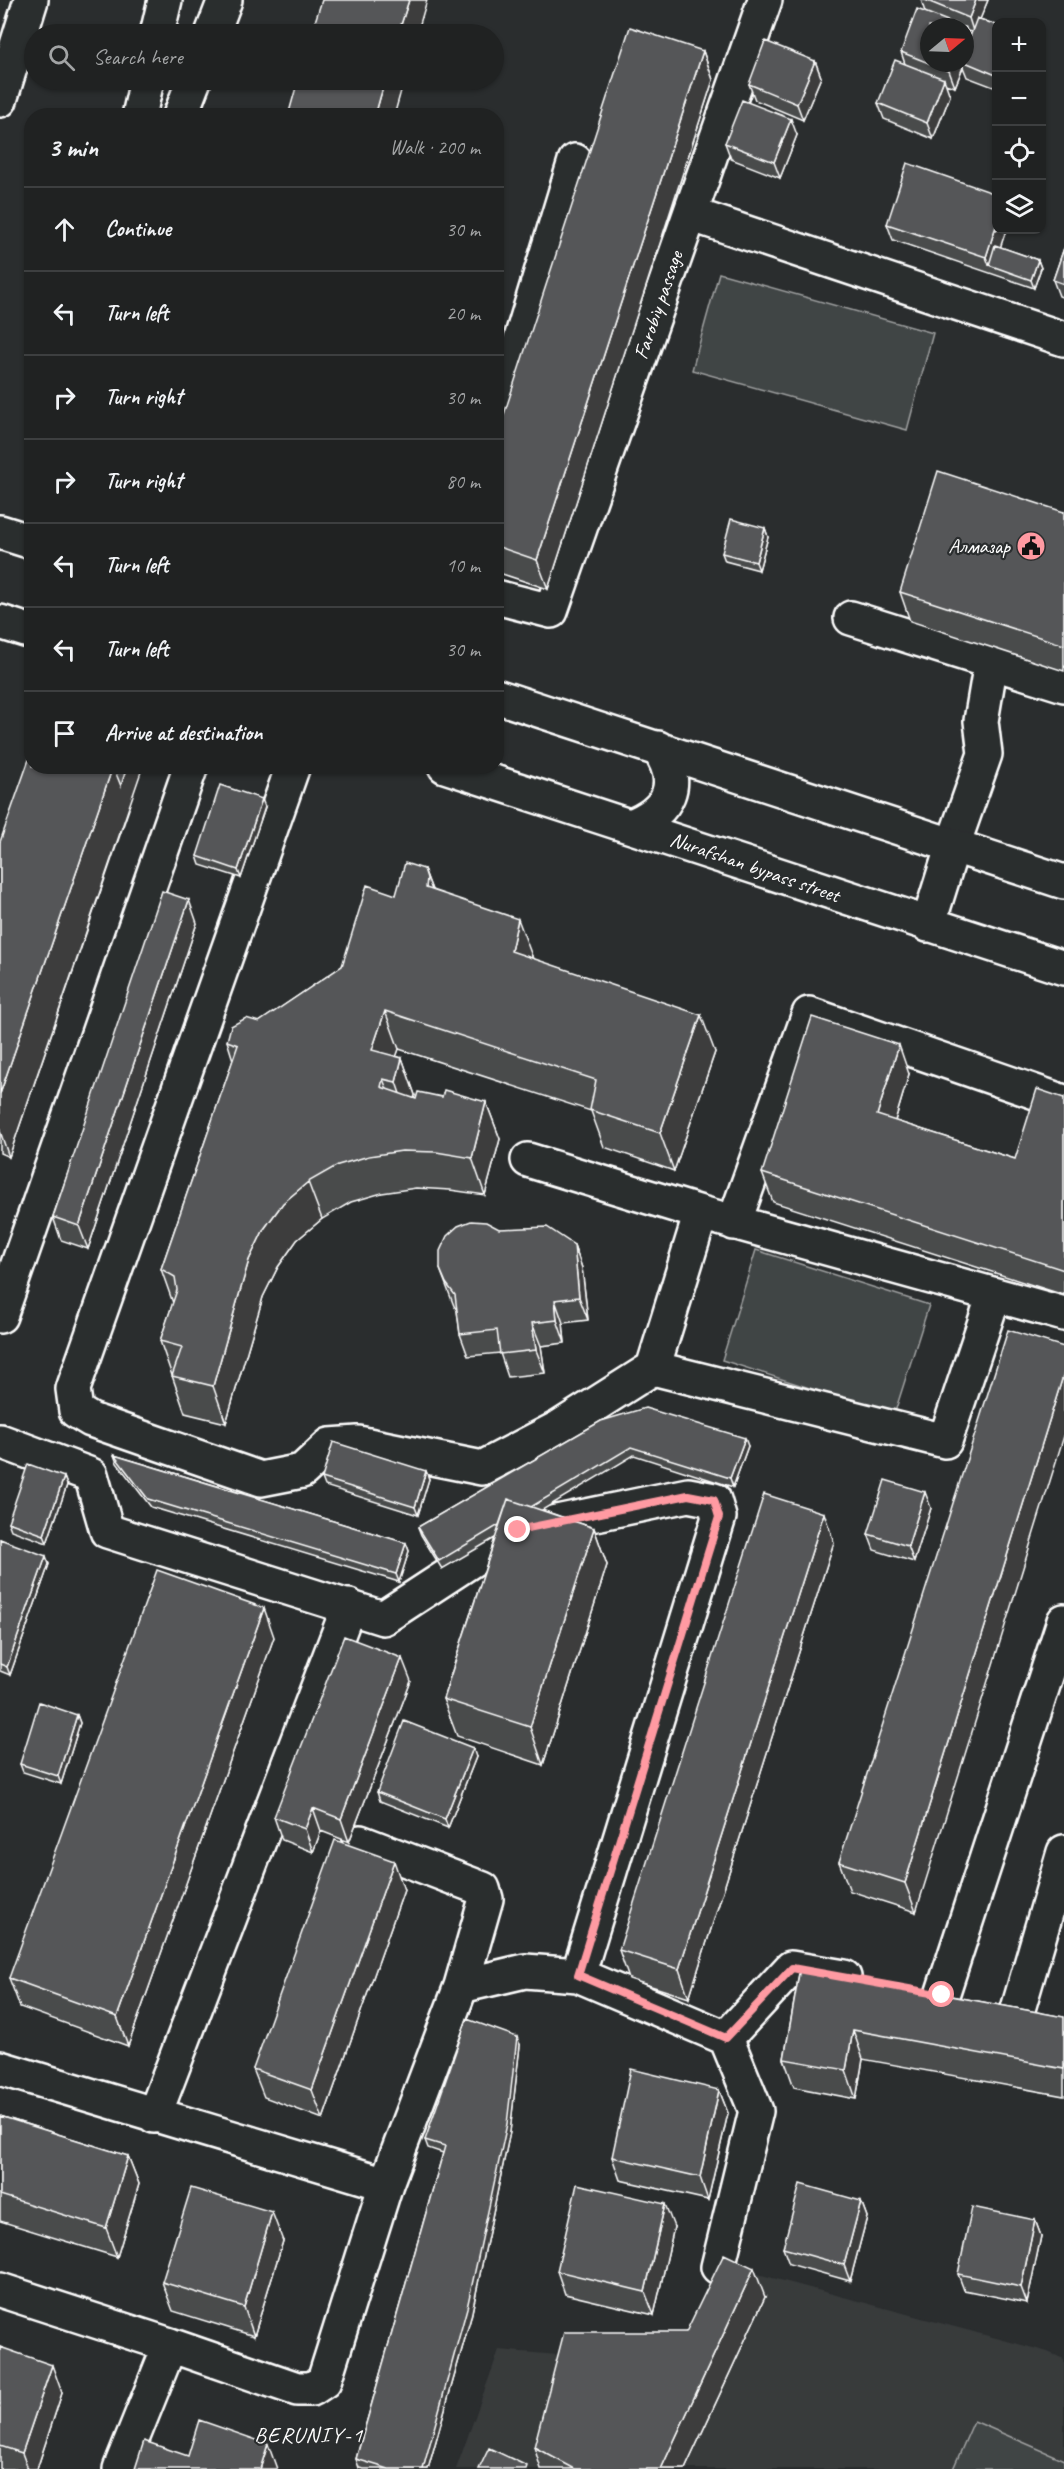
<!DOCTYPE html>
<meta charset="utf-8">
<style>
:root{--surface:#202222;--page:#2d2f2f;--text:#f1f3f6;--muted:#a2a4a5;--line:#3d3f40}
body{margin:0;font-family:Caveat,sans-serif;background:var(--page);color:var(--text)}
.controls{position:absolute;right:18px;top:18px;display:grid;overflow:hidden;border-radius:12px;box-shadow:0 2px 4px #0004}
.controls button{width:54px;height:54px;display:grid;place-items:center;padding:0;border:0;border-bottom:2px solid var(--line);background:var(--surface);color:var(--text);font:30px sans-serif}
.compass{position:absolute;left:920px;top:18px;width:54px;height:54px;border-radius:50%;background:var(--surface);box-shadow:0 2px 4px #0004;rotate:71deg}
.stop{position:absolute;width:18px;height:18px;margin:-14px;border:4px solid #ff9aa2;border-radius:50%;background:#fff}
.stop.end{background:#ff9aa2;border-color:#fff;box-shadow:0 2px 6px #0008}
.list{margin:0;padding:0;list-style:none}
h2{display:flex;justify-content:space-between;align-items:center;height:78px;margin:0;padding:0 24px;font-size:26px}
h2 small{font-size:20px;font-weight:400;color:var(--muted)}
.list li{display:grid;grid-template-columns:39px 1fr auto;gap:18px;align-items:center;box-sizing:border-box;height:84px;padding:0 24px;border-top:2px solid var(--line)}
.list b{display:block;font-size:22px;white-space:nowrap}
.list em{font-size:20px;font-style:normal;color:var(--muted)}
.icon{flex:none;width:33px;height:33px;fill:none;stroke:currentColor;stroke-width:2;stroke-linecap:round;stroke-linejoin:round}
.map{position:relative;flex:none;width:1064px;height:2469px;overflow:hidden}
.search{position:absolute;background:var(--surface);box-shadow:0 2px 4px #0004;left:24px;top:24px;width:480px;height:66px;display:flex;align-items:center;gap:15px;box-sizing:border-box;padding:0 21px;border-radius:33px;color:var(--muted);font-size:22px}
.panel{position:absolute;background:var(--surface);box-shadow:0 2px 4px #0004;left:24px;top:108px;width:480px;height:666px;border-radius:24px}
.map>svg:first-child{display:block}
</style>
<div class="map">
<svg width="1064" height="2469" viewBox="0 0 1064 2469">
<rect width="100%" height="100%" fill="#2a2d2e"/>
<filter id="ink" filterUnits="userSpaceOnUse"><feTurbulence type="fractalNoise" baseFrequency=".0167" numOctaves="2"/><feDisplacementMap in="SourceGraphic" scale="12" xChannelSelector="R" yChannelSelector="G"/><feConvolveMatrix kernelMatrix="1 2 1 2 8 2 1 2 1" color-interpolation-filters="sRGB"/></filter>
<g filter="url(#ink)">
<!-- built -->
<path fill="#373a3b" d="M732,2267L1048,2352L1064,2359V2469H456L499,2350L571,2356L697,2354Z"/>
<!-- green -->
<path fill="#414445" stroke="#a0a2a2" stroke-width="1.5" d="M719,273L933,333L907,430L692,370Z
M756,1250L929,1305L894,1415L722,1360Z
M974,2421L1064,2460V2469H953Z"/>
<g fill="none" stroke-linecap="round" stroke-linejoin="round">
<!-- minor casing -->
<g stroke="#fff" stroke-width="38">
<path id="minor" d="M157,34L165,0
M212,34L225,0
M139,116L147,80
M180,116L194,80
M690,214L1064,339
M496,421L575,161
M496,597L551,611L765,0
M851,618L1064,685
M293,766L73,1389L76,1411L91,1420L261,1479L302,1471L330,1445L358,1443L482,1468L560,1427L653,1368L701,1213
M953,845L985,754L981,721L991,662
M528,1160L701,1213L1064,1314
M734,1223L809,1014L1064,1102
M0,1316L191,766
M653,1368L945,1441L994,1295
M0,1441L91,1475L107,1531L383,1618L518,1530L688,1495L714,1500L719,1517L578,1975
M360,1842L483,1889L486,1899L461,1986
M942,1995L1064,1621
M1018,2009L1064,1852
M0,2068L386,2184
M154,2116L349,1606
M718,2267L756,2111L726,2038
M0,2290L170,2345
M120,2469L170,2345L297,2389H312L324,2381L386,2184L461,1986L525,1971L578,1975L726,2038L791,1968L844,1977"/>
</g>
<!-- major casing -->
<g stroke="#fff" stroke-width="38">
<path id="major" d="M0,100L31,0
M0,532L32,542
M0,622L32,632
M496,696L1064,882
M445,766L1064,968
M631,826C669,811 683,784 658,748
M928,925L953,845"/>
</g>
<!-- minor -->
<use href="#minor" stroke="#2a2d2e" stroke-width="33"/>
<!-- major -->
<use href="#major" stroke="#2a2d2e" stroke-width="33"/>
</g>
<!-- wall -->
<path fill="#494b4c" stroke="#fff" stroke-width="1.5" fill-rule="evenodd" d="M921,0H988L980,19L996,25V88L967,77L963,67L955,87L945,84L950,96L933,139L884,119L878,103L905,64L901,52L925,12ZM929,27H965V63H929ZM967,31L972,32L970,38Z
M703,51L713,80L548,589L496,572V439Z
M815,61L821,77L803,120L755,100L749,84Z
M797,135L780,178L731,159L725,143Z
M887,224L1006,230L1000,247L1038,260L1041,268L1034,288L893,240Z
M1064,248V298L1059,296L1053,280Z
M1064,512V671L910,621L900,592Z
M765,528L768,537L759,570L725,561L722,553Z
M265,807L241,878L200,865L197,856Z
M129,809L9,1157L0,1153V842Z
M424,869L432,890L532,956V958L715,1052L674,1171L604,1147L591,1111L399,1049L396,1056L402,1058L415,1095L414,1099L442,1097L486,1102L500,1139L485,1195L450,1190L416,1188L382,1193L351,1202L322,1219L297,1240L278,1267L263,1297L226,1423L185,1413L160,1341L173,1303L161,1269L233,1060L227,1041L259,1022L342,966L396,895Z
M197,923L88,1249L61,1240L53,1217Z
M909,1074L895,1121L1015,1159L1064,1098V1295L773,1202L762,1173Z
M499,1229L574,1245L582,1268L588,1320L563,1323L565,1343L541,1346L545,1373L508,1377L500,1353L468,1356L460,1334L457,1310L454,1306L440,1269Z
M1064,1347L916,1912L850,1891L839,1862Z
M601,1421L748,1446L733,1487L634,1455L542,1510L594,1528L607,1565L543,1765L457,1736L443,1699L495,1538L442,1569L421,1535L418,1527Z
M114,1455L406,1543L409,1551L399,1582L151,1507L117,1463Z
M426,1471L429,1479L418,1515L325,1486L322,1478Z
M64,1477L67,1485L47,1543L11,1530L8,1522Z
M931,1508L914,1562L874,1550L868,1534Z
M0,1539L49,1564L10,1675L0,1671Z
M834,1542L689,1998L629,1979L619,1950Z
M274,1637L128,2046L20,2007L9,1978Z
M411,1681L349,1842L321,1831L313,1852L282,1840L274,1817Z
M77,1715L80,1723L61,1784L23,1772L20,1764Z
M476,1757L448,1828L380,1801L377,1792Z
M404,1890L323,2119L264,2097L253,2069Z
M800,1968L1064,2017V2096L863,2059L856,2099L794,2087L784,2059Z
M520,2045L510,2132L471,2317L428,2469H364L359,2468L356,2459L443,2153L428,2148L425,2140Z
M719,2090L728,2113L708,2200L620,2180L612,2157Z
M0,2116L128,2156L139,2184L117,2257L0,2221Z
M861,2201L867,2217L850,2281L789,2264L783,2248Z
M1035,2220L1041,2236L1027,2303L964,2290L958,2274Z
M674,2227L654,2315L565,2294L557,2271Z
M283,2241L254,2336L173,2311L162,2282Z
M765,2297L685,2469H541L534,2447L686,2332Z
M0,2347L62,2393L37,2469H0Z"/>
<!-- shaded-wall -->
<path fill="#3c3d3e" stroke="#fff" stroke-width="1.5" d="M409,0H427L417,34H398Z
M976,0H988L974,34L969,18Z
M966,28L972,44L965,62V31Z
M703,51L713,80L548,589L537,560Z
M815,61L821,77L803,120L797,104Z
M952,63H962L963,67L955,87L949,71Z
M944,79L950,96L933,139L927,123Z
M385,80H404L394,116H375Z
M791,119L797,135L780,178L774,162Z
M996,226V230H1006L994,267L989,265L986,257Z
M1038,260L1041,268L1034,288L1031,280Z
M765,528L768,537L759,570L756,562Z
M113,766H143L9,1157L0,1131V1094Z
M262,799L265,807L241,878L238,870Z
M424,869L438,906L426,888Z
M189,900L197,923L88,1249L79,1226Z
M518,919L532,956L524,989L511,951Z
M385,1011L399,1049L388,1080L383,1079L397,1116L381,1087L372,1050Z
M701,1015L715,1052L674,1171L660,1133Z
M899,1045L909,1074L888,1144L877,1115Z
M402,1058L415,1095L409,1120L396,1082Z
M486,1102L500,1139L485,1195L472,1158Z
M308,1182L322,1219L297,1240L278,1267L263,1297L226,1423L213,1386L249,1260L264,1229L283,1203Z
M574,1245L582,1268L588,1320L579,1297Z
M555,1300L563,1323L565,1343L557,1320Z
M532,1323L541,1346L545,1373L536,1350Z
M1064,1373V1436L916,1912L905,1883Z
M745,1438L748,1446L733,1487L730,1478Z
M426,1471L429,1479L418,1515L415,1507Z
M64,1477L67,1485L47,1543L44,1535Z
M925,1492L931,1508L914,1562L908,1546Z
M824,1513L834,1542L689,1998L679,1969Z
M594,1528L607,1565L543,1765L530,1727Z
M406,1543L409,1551L399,1582L396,1574Z
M46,1556L49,1564L10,1675L7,1667Z
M264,1608L274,1637L128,2046L117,2017Z
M402,1658L411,1681L349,1842L341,1819Z
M77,1715L80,1723L61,1784L58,1776Z
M473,1748L476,1757L448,1828L445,1819Z
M313,1808L321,1831L313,1852L305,1829Z
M394,1861L404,1890L323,2119L312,2090Z
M853,2030L863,2059L856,2099L846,2070Z
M517,2037L520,2045L510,2132L471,2317L428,2469H423Z
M719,2090L728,2113L708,2200L700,2177Z
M128,2156L139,2184L117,2257L106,2228Z
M861,2201L867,2217L850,2281L844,2265Z
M665,2204L674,2227L654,2315L645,2292Z
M272,2212L283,2241L254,2336L244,2307Z
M1035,2220L1041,2236L1027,2303L1021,2287Z
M754,2268L765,2297L685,2469H661Z
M52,2365L62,2393L37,2469H28L22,2453Z
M268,2444L277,2469H260Z"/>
<!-- building -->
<path fill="#555758" stroke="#fff" stroke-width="1.5" d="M322,0H409L398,34H311Z
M925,0H976L969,18Z
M917,9L963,27H929V63H952L949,71L901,52Z
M977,18L996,25V75L965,62V50Z
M630,27L703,51L537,560L496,546V439Z
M765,41L815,61L797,104L749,84Z
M895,60L944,79L927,123L878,103Z
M298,80H385L375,116H288Z
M742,100L791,119L774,162L725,143Z
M907,163L996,194V226L986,257L887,224Z
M995,245L1038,260L1031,280L989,265Z
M1064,248V284L1053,280Z
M938,471L1064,512V645L900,592Z
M731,519L765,528L756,562L722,553Z
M32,751V766H113L0,1094V842Z
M113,766H127L121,786Z
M220,785L262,799L238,870L197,856Z
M405,863L424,869L427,878L426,888L518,919L511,951L701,1015L660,1133L590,1110L596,1080L385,1011L372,1050L402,1058L396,1082L383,1079L381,1087L416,1099L418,1092L442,1097L444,1090L486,1102L472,1158L436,1152L402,1151L369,1156L338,1165L308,1182L283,1203L264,1229L249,1260L213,1386L172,1376L182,1347L160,1341L177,1290L175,1277L161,1269L238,1045L227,1041L231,1026L246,1018L259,1022L342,966L367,885L396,895Z
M162,891L189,900L79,1226L53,1217Z
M812,1017L899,1045L877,1115L1015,1159L1037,1089L1064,1098V1270L762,1173Z
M471,1221L486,1222L499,1229L547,1227L574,1245L579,1297L555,1300L557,1320L532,1323L536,1350L500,1354L497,1330L460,1334L455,1295L446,1283L440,1269V1251L447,1236L458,1226Z
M1008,1330L1064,1347V1373L905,1883L839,1862Z
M645,1408L745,1438L730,1478L631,1447L531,1507L508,1499L499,1525L439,1561L418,1527L601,1421Z
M333,1442L426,1471L415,1507L322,1478Z
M114,1455L406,1543L396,1574L148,1499Z
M28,1464L64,1477L44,1535L8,1522Z
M885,1480L925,1492L908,1546L868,1534Z
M764,1494L824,1513L679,1969L619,1950Z
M508,1499L594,1528L530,1727L443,1699Z
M0,1539L46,1556L7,1667L0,1664Z
M157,1570L264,1608L117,2017L9,1978Z
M344,1636L402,1658L341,1819L313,1808L305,1829L274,1817Z
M39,1702L77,1715L58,1776L20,1764Z
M404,1721L473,1748L445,1819L377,1792Z
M335,1840L394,1861L312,2090L253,2069Z
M800,1968L1064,2017V2069L853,2030L846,2070L784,2059Z
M467,2019L517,2037L507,2124L467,2308L423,2469H389L356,2459L445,2146L425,2140Z
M631,2069L719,2090L700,2177L612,2157Z
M0,2116L128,2156L106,2228L0,2195Z
M577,2184L665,2204L645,2292L557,2271Z
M800,2184L861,2201L844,2265L783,2248Z
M191,2188L272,2212L244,2307L162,2282Z
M972,2207L1035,2220L1021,2287L958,2274Z
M724,2254L754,2268L661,2469H575L534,2447L564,2332H686Z
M0,2347L52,2365L22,2453L0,2446Z
M199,2420L268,2444L260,2469H135L144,2441L188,2456Z
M489,2448L527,2466L526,2469H479Z"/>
</g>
<g fill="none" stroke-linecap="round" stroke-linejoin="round" filter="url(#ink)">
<!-- route -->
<path stroke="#ff9aa2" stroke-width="8" d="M518,1530L688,1495L714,1500L719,1517L578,1975L726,2038L792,1968L942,1995"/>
</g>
<!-- icons -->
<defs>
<g id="civic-disc" transform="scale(1.5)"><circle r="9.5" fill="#ff9aa2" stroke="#2a2d2e"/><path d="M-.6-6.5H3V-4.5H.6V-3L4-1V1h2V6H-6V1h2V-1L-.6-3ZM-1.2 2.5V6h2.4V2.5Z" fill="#111"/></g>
</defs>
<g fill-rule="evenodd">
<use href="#civic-disc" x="1031" y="546"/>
</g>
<g text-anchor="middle" stroke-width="4.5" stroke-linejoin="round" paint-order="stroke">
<!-- street labels -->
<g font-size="21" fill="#fff" stroke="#2a2d2e">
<text transform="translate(658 305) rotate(-71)" y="7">Farobiy passage</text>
<text transform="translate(755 867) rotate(19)" y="7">Nurafshan bypass street</text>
</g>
<!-- poi labels -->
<g font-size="21" fill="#fff" stroke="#2a2d2e" text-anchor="end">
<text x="1010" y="553">Алмазар</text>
</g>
<!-- neighbourhood labels -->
<g font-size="22" letter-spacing="1.5" fill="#fff" stroke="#2a2d2e">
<text x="309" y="2442">BERUNIY-1</text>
</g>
</g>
</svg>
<div class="controls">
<button>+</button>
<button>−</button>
<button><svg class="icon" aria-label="locate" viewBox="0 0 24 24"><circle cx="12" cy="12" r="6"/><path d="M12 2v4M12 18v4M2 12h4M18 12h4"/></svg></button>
<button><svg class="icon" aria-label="layers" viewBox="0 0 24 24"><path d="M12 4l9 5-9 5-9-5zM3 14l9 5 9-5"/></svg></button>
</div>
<svg class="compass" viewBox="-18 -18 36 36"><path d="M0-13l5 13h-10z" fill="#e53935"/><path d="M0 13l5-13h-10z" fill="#a2a4a5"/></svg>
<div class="stop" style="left:942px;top:1995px"></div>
<div class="stop end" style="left:518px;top:1530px"></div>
<div class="search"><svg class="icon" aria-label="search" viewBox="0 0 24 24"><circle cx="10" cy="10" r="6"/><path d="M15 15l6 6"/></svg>Search here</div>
<section class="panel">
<h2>3 min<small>Walk · 200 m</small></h2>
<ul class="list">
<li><svg class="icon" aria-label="ahead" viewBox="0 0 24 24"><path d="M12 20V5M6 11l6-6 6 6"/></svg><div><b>Continue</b></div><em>30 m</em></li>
<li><svg class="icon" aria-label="left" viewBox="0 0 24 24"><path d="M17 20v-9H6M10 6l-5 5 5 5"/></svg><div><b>Turn left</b></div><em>20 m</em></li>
<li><svg class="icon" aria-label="right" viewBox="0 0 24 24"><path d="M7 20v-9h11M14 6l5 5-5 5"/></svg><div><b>Turn right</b></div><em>30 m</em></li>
<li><svg class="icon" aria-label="right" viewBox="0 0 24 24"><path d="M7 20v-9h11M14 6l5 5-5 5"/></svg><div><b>Turn right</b></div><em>80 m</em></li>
<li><svg class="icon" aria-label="left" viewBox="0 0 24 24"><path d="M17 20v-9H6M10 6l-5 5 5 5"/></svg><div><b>Turn left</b></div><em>10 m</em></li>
<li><svg class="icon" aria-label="left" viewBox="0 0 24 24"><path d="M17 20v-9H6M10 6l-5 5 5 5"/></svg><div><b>Turn left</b></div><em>30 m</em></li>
<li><svg class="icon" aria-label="arrive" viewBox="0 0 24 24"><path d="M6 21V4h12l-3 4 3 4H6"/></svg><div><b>Arrive at destination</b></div></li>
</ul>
</section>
</div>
